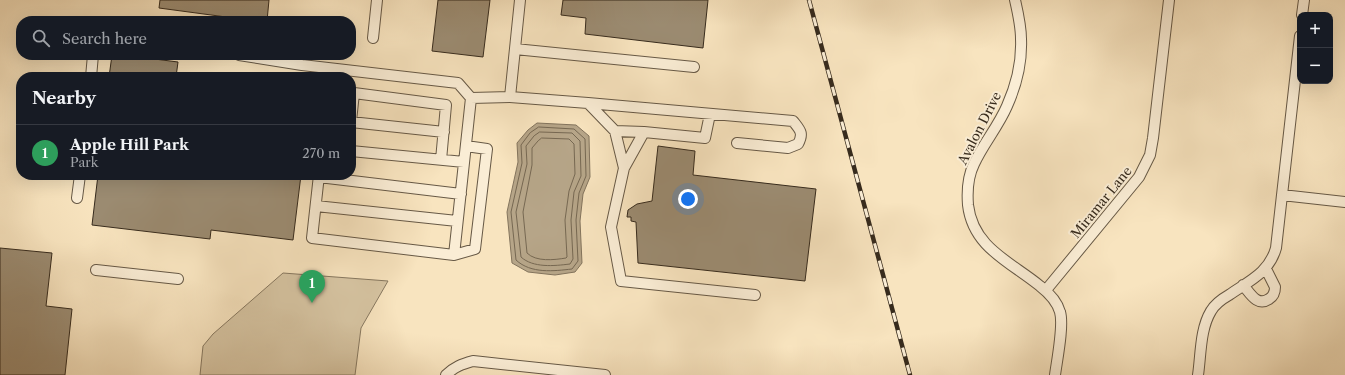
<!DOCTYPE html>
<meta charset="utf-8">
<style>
:root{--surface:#171b24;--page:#20242c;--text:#f1f3f6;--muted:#9ea1a6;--line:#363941;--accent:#1a73e8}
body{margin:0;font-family:"Libre Caslon Text",serif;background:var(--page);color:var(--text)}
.controls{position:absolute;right:12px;top:12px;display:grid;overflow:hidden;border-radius:8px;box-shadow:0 4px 16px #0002}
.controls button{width:36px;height:36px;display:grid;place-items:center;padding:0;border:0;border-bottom:1px solid var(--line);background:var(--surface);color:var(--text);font:20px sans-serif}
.you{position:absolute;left:688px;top:199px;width:14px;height:14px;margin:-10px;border:3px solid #fff;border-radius:50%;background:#1a73e8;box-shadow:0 0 0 6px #1a73e833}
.badge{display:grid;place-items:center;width:26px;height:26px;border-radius:50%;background:var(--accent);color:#fff;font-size:13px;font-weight:700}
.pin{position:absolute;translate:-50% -33px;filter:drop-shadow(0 1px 2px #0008)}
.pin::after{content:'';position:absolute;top:21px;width:14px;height:12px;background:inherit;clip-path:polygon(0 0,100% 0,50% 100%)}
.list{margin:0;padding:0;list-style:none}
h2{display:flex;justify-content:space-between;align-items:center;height:52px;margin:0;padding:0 16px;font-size:17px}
h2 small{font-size:13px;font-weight:400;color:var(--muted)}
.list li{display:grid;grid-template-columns:26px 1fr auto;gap:12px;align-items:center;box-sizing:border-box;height:56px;padding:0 16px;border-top:1px solid var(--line)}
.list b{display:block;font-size:15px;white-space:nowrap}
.list p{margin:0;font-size:13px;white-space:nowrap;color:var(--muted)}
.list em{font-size:13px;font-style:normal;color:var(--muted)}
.icon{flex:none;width:22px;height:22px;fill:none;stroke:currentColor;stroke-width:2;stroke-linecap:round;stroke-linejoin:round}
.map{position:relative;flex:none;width:1345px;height:375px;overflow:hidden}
.search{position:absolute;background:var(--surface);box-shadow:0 4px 16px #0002;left:16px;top:16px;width:340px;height:44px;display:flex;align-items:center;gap:10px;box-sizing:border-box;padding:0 14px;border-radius:16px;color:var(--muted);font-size:15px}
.panel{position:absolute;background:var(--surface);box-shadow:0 4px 16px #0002;left:16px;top:72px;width:340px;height:108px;border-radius:16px}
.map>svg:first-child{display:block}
</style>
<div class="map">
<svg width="1345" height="375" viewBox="0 0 1345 375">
<rect width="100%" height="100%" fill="#f8e4bf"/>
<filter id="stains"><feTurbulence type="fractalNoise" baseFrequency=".005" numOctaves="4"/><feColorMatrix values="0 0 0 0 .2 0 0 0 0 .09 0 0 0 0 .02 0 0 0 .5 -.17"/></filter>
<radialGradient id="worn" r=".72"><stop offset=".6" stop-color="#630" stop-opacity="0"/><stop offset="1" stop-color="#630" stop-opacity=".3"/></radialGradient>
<!-- green -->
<path fill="#d7c5a3" stroke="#877860" d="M283,273L388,281L361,328L355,375H200L203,346L213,334Z"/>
<!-- water -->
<path fill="#b6a588" stroke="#83745d" d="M537,123L576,125L589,136L590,177L583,194L580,221L582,263L575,272L555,275L528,272L512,263L507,212L518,162L517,143L528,130Z"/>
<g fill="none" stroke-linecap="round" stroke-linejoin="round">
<!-- shore -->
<path stroke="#766852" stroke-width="1" d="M539,127L574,129L585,139L586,176L579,193L576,220L578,261L572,269C554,271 531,274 516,260L511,212L522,163L521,145L530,133Z
M540,132L572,133L580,141L581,176L574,192L571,220L573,259L570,264C554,266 533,268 521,257L516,212L527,164L526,146L534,136Z
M542,138L569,139L574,144L575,174L569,191L565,220L567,257L566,258C554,260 536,262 527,253L523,212L532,165V148L538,141Z"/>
</g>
<!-- building -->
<path fill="#9b8b71" stroke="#372b1d" d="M160,0H269L267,21H256L159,8Z
M438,0H490L483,57L432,51Z
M563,0H708L703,48L585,34L586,18L561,15Z
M112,55H123L178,62L176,77H109Z
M658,146L695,151L693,175L816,189L805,281L638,263L636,222L631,221V217H627L628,210L637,204L652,201Z
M98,175H301L293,240L211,230L210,239L92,225Z
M0,248L52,253L46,306L72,309L65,375H0Z"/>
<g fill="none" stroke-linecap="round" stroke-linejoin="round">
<!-- minor casing -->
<g stroke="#675946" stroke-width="12">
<path id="minor" d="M1015,0C1018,13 1021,26 1021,39C1022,62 1016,86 1007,106C998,127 983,144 974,164C968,176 967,192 968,205C973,248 1011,262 1040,286C1049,293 1057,301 1060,312C1064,325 1057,360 1055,375
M1302,15L1304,0
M373,38L377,0
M515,49L694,67
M239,55L302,65L458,83L471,98L454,255
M91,77L93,55
M510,97L520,0
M471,98L510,97L588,103L615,131L624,168L611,227L621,281L755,295
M588,103L793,121C800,130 804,133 798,144L788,148L737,143
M351,121L354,93L446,105L441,160
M351,122L444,132
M615,131L644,132
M351,151L464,162
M624,168L644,132L705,138L710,114
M319,175L312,238L454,255L475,249L487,149L466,146
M319,177L461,194
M1282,195L1345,202
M77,198L80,175
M316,206L457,221
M96,270L178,279
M1243,285C1250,293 1257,307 1269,299C1274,296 1275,292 1275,287L1266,269
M1046,290L1139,177L1150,155L1153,138L1169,0
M446,375C454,367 462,364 473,361L605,375
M1198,375C1201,355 1200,329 1211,311C1215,304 1222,299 1229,295C1249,281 1269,273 1276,248L1300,36"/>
</g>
<!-- minor -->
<use href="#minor" stroke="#faedd5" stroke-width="10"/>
<!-- rail casing -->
<g stroke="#372b1d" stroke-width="4.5">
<path id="rail" d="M809,0L910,375"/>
</g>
<!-- rail -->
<use href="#rail" stroke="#faedd5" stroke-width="3" stroke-dasharray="9" stroke-linecap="butt"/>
</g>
<g text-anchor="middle" stroke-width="4" stroke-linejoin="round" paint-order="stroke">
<!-- street labels -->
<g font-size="13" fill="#372b1d" stroke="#faedd5">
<text transform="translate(979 128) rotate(-63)" y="5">Avalon Drive</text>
<text transform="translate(1101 202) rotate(-51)" y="5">Miramar Lane</text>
</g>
</g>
<rect width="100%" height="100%" filter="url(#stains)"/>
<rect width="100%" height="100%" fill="url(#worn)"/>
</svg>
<div class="controls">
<button>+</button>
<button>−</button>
</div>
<div class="you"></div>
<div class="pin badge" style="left:312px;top:303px;background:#2e9e5b">1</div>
<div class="search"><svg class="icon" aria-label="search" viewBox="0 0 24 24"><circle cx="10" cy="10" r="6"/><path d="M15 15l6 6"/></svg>Search here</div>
<section class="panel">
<h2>Nearby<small></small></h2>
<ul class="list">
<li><span class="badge" style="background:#2e9e5b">1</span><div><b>Apple Hill Park</b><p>Park</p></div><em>270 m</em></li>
</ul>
</section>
</div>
